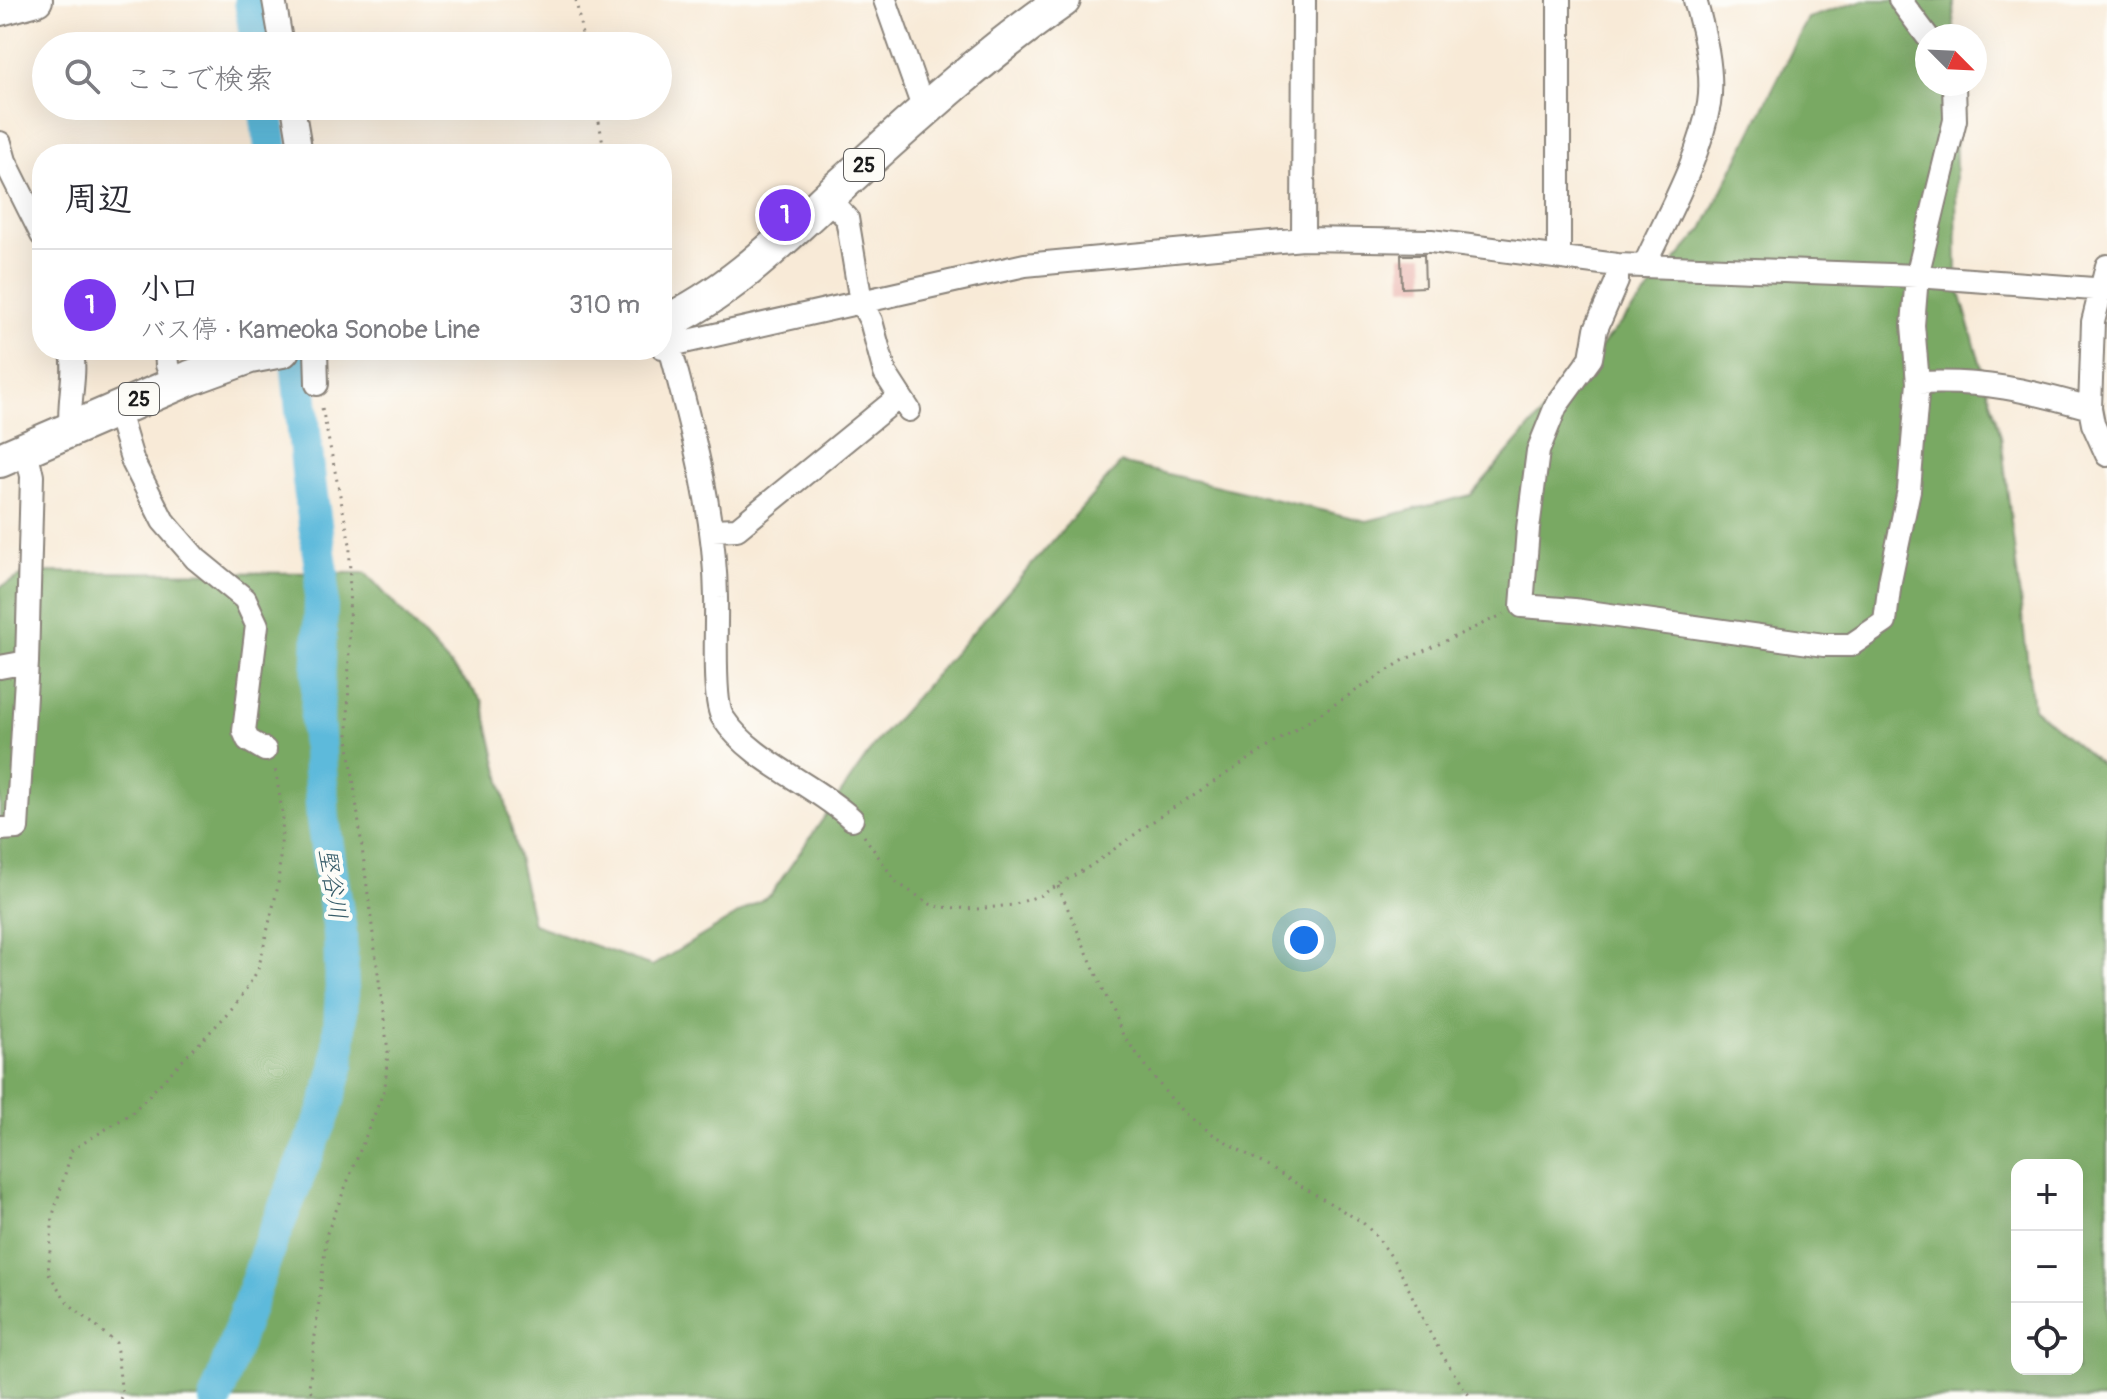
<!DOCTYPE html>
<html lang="ja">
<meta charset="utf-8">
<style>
:root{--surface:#fff;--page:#f2f2f3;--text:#2b2b33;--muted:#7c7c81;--line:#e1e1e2;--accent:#7c3aed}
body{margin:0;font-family:Pangolin,"Klee One",sans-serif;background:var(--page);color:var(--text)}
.controls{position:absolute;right:24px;bottom:24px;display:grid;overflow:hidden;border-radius:16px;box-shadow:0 8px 32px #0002}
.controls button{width:72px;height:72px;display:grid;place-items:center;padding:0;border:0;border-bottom:2px solid var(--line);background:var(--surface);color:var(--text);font:40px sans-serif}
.compass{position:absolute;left:1915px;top:24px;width:72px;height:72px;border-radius:50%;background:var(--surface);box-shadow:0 8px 32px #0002;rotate:114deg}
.you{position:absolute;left:1304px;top:940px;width:28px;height:28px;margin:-20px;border:6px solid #fff;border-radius:50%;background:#1a73e8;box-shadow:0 0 0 12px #1a73e833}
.badge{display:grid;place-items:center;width:52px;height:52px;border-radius:50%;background:var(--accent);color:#fff;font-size:26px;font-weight:700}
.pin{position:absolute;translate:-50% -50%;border:4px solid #fff;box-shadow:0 2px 8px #0006}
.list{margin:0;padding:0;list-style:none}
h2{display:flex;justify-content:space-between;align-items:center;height:104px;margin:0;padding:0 32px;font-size:34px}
h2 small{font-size:26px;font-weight:400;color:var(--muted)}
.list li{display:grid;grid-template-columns:52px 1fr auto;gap:24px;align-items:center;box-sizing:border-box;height:112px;padding:0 32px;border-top:2px solid var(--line)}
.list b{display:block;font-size:30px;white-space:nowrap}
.list p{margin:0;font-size:26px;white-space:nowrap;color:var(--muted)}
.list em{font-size:26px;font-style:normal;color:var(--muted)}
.icon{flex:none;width:44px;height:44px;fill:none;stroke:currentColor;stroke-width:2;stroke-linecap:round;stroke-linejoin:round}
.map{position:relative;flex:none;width:2107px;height:1399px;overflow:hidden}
.search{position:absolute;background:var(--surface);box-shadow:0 8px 32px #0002;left:32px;top:32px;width:640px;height:88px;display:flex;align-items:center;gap:20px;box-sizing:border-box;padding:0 28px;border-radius:44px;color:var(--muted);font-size:30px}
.panel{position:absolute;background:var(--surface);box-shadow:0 8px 32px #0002;left:32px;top:144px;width:640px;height:216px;border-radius:32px}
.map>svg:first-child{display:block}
</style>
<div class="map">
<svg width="2107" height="1399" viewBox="0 0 2107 1399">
<rect width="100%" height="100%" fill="#fdfcf7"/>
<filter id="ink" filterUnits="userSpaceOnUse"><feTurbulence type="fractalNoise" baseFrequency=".0125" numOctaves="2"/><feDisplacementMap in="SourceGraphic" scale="16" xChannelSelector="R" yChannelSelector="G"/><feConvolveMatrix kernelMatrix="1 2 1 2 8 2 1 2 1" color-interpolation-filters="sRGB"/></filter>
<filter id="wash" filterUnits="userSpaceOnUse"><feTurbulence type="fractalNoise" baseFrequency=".006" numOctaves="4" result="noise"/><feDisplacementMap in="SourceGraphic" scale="32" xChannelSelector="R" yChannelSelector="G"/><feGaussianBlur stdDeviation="1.8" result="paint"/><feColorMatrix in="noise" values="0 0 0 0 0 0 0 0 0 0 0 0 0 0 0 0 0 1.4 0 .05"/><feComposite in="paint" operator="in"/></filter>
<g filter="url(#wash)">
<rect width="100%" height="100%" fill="#f8ead7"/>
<!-- forest -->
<path fill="#79a963" stroke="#4a6240" stroke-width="2" fill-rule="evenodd" d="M1864,0H1954V36H1927V84H1955L1957,282L2001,436L2033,708L2107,770V1399H0V587L29,572L366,573L483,701L533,924L652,966L771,894L877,741L1121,463L1367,521L1471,495L1703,229L1808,18ZM2017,1165H2077V1369H2017Z"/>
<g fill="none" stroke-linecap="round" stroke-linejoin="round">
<!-- river -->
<path stroke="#5dbadb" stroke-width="34" d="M251,0L257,46
M265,106L272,154
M216,1399L271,1241L325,1111L338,1064L342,993L340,932L323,820L317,719L322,574L309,481L296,350"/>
</g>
<g id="blocks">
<!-- building -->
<path fill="#e7a59f" d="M1401,255H1424L1425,287L1402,288Z"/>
</g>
</g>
<g filter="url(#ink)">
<use href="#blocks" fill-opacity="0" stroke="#8a837a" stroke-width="2"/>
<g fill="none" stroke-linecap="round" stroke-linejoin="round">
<!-- street casing -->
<g stroke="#8a837a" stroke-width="26">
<path id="street" d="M274,0L282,46
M885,0L924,110
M1559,0V257
M1900,0L1927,36
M293,106L301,154
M0,143L5,161L42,235
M827,198L847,218L861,302L871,321L885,373L909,410
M1303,239L1304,0
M1617,265V281L1596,329L1591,358L1556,406L1538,451L1528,529L1522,606L1574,610L1824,645H1851L1885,622L1890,581L1909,490L1918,383L1913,325L1917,276L1955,120L1954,84
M1644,266C1668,214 1699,161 1709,104C1714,71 1704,32 1695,0
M2107,266L2093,322L2090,408L2093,424L2107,455
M662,347L1025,265L1303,239L1431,241L1617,265L1917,276L2107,290
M670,347C692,430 715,512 716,598C717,622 712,702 723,718C752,762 813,783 852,819
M71,350C78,371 67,403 71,429
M166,350L167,365L175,384
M316,350L317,384
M1918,383C1985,380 2026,390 2090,408
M117,409L133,462L163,521L196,559L245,599L257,625L244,731L248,740L265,750
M712,530L737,529L900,396
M0,667L27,662
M0,829L17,828L27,662L32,476L26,449"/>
</g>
<!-- secondary casing -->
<g stroke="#8a837a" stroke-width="34">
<path id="secondary" d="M0,10L37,0"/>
</g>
<!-- primary casing -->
<g stroke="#8a837a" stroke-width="38">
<path id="primary" d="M662,324C730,293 784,238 839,187C911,122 982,56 1063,0
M0,460L190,378L250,356L282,350"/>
</g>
<!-- path -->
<path stroke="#8a837a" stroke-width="3" stroke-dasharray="2 6" stroke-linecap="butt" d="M576,0L584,46
M596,106L605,154
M864,836L896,882L930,904L940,907L976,909L1013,905L1041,895L1092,865L1162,815L1404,660L1504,614
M1058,886L1123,1035L1166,1093L1185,1113L1211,1133L1362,1222C1399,1256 1409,1293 1431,1335C1443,1357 1457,1379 1472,1399
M120,1399L122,1395L116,1343L68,1303L48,1273L53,1215L72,1150L132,1113L236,1005L258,970L278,886L283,817L275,768
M315,1399L309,1387L327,1233L385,1088L388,1051L348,738L350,544L321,403"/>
<!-- street -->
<use href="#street" stroke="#fff" stroke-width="22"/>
<!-- secondary -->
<use href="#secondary" stroke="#fff" stroke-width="30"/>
<!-- primary -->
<use href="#primary" stroke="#fff" stroke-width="34"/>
</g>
</g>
<g text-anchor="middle" stroke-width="8" stroke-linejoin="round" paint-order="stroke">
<!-- shield labels -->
<g fill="#fdfcf7" stroke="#605f5e" stroke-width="2">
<rect x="844" y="149" width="40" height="32" rx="6"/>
<rect x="119" y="383" width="40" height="32" rx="6"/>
</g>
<g font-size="20" font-weight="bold" fill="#1c1c1c">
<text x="864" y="172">25</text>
<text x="139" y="406">25</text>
</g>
<!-- water labels -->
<g font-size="24" font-style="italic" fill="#365b68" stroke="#fdfcf7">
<text transform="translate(333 884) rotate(81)" y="8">堅谷川</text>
</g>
</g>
</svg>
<div class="controls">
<button>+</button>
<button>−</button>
<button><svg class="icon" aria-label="locate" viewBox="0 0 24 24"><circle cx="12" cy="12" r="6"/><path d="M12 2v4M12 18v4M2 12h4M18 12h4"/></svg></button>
</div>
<svg class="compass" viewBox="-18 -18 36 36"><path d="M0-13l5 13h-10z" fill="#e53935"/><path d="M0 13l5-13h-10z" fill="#7c7c81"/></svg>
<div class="you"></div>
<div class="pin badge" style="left:785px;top:215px">1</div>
<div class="search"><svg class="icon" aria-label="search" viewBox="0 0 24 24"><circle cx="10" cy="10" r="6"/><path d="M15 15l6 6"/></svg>ここで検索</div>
<section class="panel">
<h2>周辺<small></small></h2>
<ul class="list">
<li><span class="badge">1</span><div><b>小口</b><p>バス停 · Kameoka Sonobe Line</p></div><em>310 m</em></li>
</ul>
</section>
</div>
